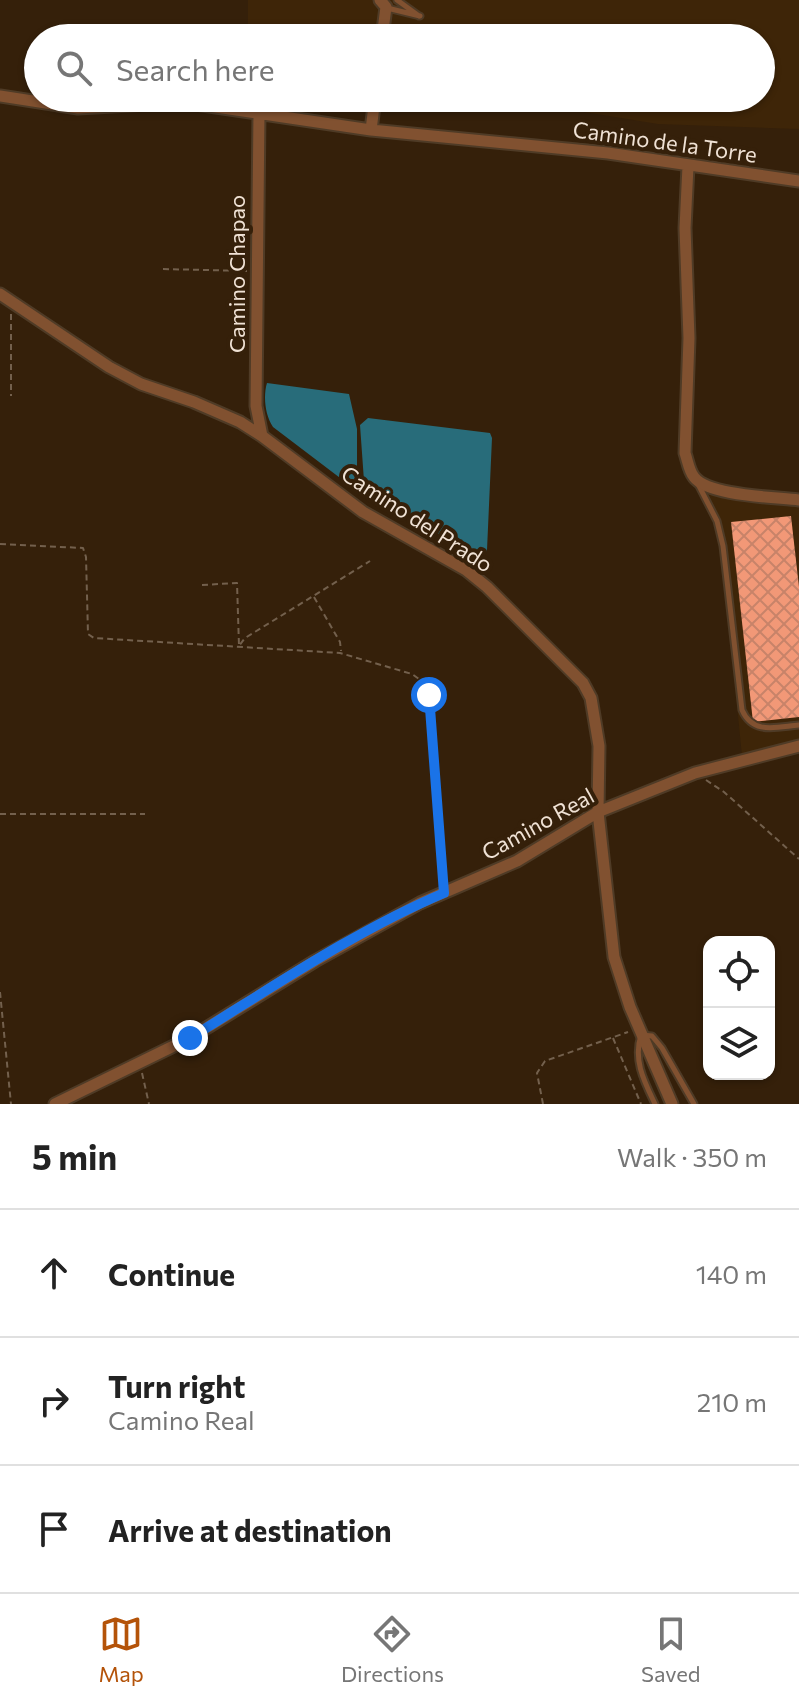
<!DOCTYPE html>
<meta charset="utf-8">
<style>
:root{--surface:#fff;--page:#f2f2f2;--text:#222;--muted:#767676;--line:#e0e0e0;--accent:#b45309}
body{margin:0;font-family:Commissioner,sans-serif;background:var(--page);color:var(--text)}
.controls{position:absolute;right:24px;bottom:24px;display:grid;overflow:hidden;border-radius:16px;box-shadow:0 2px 6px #0004}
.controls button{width:72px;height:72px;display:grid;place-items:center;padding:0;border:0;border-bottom:2px solid var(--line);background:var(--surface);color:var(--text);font:40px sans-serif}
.stop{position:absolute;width:24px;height:24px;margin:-18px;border:6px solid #1a73e8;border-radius:50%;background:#fff}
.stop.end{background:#1a73e8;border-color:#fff;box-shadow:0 2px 8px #0008}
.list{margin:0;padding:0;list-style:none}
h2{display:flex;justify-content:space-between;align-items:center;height:104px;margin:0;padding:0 32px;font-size:34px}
h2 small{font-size:26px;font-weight:400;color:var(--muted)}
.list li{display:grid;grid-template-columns:52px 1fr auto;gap:24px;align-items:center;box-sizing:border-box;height:128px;padding:0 32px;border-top:2px solid var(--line)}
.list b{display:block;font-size:30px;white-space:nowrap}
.list p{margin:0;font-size:26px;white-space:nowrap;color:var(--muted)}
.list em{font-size:26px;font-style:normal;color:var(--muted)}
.icon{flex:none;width:44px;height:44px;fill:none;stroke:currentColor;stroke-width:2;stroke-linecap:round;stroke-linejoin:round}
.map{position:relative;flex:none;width:799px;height:1104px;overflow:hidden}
.search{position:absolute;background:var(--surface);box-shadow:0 2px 6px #0004;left:24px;right:24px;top:24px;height:88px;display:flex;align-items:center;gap:20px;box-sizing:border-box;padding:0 28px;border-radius:44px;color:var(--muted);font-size:30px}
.sheet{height:488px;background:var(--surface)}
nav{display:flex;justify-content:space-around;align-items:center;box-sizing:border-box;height:112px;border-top:2px solid var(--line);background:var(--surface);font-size:22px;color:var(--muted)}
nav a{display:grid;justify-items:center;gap:4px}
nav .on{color:var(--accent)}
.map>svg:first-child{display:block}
</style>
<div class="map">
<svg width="799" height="1104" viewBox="0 0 799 1104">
<defs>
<pattern id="building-cross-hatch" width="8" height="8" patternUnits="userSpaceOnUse" patternTransform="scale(2)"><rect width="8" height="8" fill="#f29877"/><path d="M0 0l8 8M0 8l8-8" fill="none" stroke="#c88369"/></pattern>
</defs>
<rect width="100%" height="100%" fill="#35200a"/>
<!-- built -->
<path fill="#3e2508" d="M248,0H799V129L658,124L499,98H761V38H248Z
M710,490L799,504V741L742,756L722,553L716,524L700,494Z"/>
<!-- water -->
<path fill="#286c7a" d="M267,383L349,394L357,429V486L352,487L273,427C265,415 263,396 267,383Z
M368,418L490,433L492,438L487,550L483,558L365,495L360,425Z"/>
<!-- building -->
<path fill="url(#building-cross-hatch)" d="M791,516L799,587V717L753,722L731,522Z"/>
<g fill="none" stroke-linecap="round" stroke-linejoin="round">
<!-- lane casing -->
<g stroke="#4f3b26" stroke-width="9">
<path id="lane" d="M397,0L419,16
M387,8L420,16
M698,484L717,521L723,546L742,710C753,735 776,727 799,725
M655,1104C644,1081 633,1060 641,1035L652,1036L662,1048L694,1104"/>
</g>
<!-- street casing -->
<g stroke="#4f3b26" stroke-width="15">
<path id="street" d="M380,0L386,7L382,38
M0,96L78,108L182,102L371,130L608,153L799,181
M259,112L256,406L262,436
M371,130L375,98
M688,166L685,228L689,338L685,453C688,462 689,471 694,477C708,496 775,497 799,500
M0,294L109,367L141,384L194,402L240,422L262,436L363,512L466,570L487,587L583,683L591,698L599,746L598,812L614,957L630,1007L672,1104
M55,1104L190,1038L315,961L420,903L517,861L598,812L695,773L799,746"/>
</g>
<!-- path -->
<path stroke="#73604d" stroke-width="2" stroke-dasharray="6 4" stroke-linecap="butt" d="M163,269L247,271
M11,314V396
M0,544L83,548L86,557L88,634L94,638L340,653L412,674L419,679L429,695L443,883
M202,585L237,583L239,646L245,638L370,561
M314,597L340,642L341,651
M706,780L724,792L799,859
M0,814H145
M0,992L11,1104
M613,1038L641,1104
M142,1073L149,1104
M543,1104L537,1073L545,1061L628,1032"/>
<!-- lane -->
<use href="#lane" stroke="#815130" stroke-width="5"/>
<!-- street -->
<use href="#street" stroke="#815130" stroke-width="11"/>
</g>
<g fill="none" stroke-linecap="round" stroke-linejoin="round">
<!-- route -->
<path stroke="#1a73e8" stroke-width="10" d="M190,1038C273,987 355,931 444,893L429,695"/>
</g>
<g text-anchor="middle" stroke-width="8" stroke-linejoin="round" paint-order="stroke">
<!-- street labels -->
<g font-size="22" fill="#f0e2d5" stroke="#35200a">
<text transform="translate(665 142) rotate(8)" y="8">Camino de la Torre</text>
<text transform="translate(237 274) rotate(-90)" y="8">Camino Chapao</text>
<text transform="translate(417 519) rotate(33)" y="8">Camino del Prado</text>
<text transform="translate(538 824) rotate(-29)" y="8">Camino Real</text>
</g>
</g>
</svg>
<div class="controls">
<button><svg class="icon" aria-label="locate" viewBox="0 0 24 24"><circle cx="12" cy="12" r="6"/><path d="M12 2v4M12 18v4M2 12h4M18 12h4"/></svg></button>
<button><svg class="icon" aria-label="layers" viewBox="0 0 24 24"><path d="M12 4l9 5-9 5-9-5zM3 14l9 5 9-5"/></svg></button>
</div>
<div class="stop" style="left:429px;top:695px"></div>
<div class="stop end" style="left:190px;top:1038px"></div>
<div class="search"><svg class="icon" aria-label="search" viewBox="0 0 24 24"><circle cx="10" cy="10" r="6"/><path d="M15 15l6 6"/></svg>Search here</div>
</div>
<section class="sheet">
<h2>5 min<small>Walk · 350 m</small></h2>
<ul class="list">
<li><svg class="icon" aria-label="ahead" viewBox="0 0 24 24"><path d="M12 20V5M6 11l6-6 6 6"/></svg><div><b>Continue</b></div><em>140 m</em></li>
<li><svg class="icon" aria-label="right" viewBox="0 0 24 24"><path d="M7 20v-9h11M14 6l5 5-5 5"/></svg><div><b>Turn right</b><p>Camino Real</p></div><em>210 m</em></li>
<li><svg class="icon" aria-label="arrive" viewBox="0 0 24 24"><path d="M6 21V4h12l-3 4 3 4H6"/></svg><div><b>Arrive at destination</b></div></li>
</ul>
</section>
<nav>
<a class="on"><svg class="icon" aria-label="map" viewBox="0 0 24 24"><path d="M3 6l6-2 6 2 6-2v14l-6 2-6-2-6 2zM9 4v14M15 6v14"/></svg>Map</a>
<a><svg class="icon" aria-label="directions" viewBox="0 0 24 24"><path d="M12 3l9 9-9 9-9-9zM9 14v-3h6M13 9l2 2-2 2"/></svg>Directions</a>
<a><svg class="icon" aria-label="saved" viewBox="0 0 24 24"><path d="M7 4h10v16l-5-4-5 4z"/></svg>Saved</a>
</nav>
